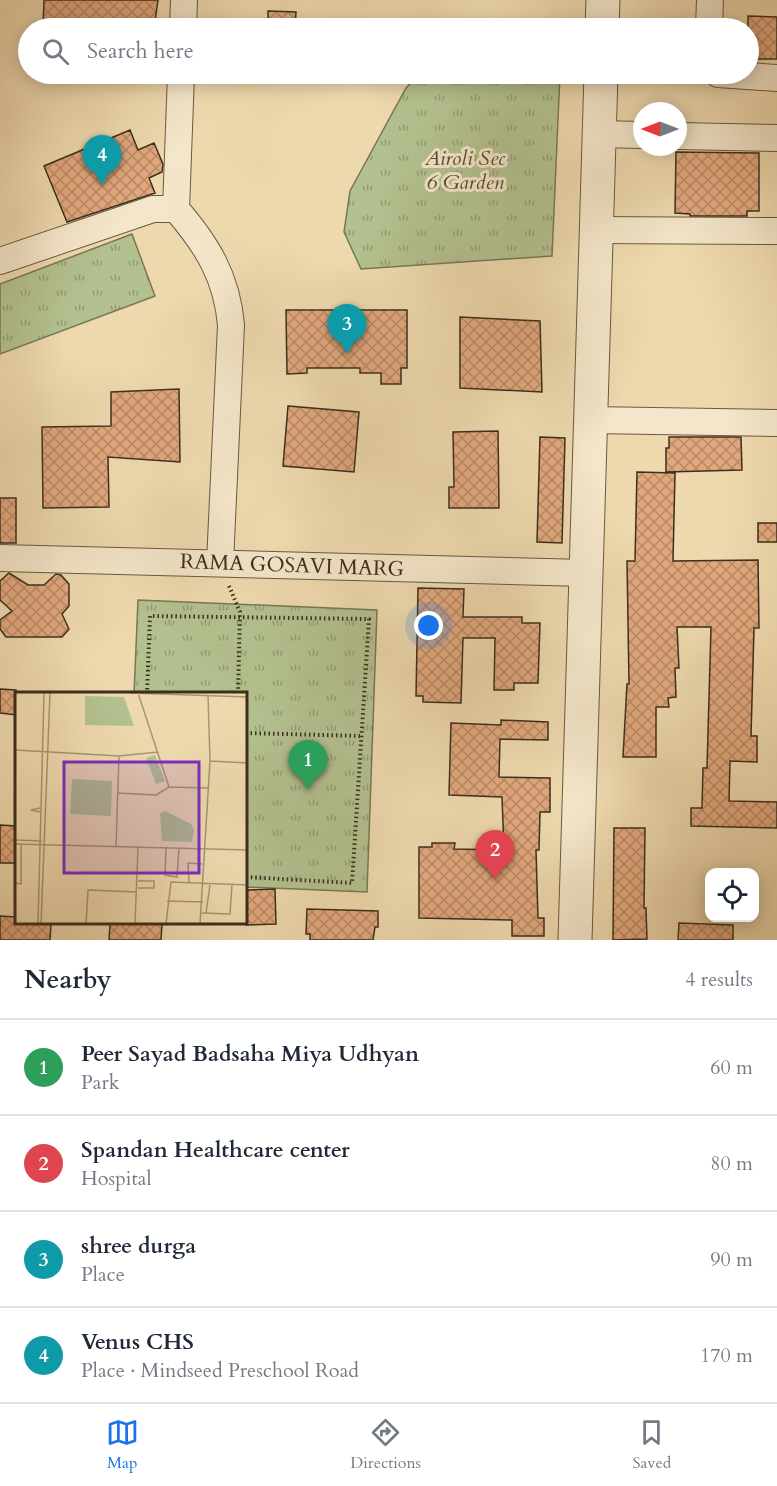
<!DOCTYPE html>
<meta charset="utf-8">
<style>
:root{--surface:#fff;--page:#f2f2f3;--text:#1f2937;--muted:#747a83;--line:#e0e1e3;--accent:#1a73e8}
body{margin:0;font-family:Cardo,serif;background:var(--page);color:var(--text)}
.controls{position:absolute;right:18px;bottom:18px;display:grid;overflow:hidden;border-radius:12px;box-shadow:0 3px 15px #0003}
.controls button{width:54px;height:54px;display:grid;place-items:center;padding:0;border:0;border-bottom:2px solid var(--line);background:var(--surface);color:var(--text);font:30px sans-serif}
.compass{position:absolute;left:633px;top:102px;width:54px;height:54px;border-radius:50%;background:var(--surface);box-shadow:0 3px 15px #0003;rotate:270deg}
.you{position:absolute;left:429px;top:626px;width:21px;height:21px;margin:-15px;border:4px solid #fff;border-radius:50%;background:#1a73e8;box-shadow:0 0 0 9px #1a73e833}
.badge{display:grid;place-items:center;width:39px;height:39px;border-radius:50%;background:var(--accent);color:#fff;font-size:20px;font-weight:700}
.pin{position:absolute;translate:-50% -50px;filter:drop-shadow(0 2px 3px #0008)}
.pin::after{content:'';position:absolute;top:32px;width:21px;height:18px;background:inherit;clip-path:polygon(0 0,100% 0,50% 100%)}
.list{margin:0;padding:0;list-style:none}
h2{display:flex;justify-content:space-between;align-items:center;height:78px;margin:0;padding:0 24px;font-size:26px}
h2 small{font-size:20px;font-weight:400;color:var(--muted)}
.list li{display:grid;grid-template-columns:39px 1fr auto;gap:18px;align-items:center;box-sizing:border-box;height:96px;padding:0 24px;border-top:2px solid var(--line)}
.list b{display:block;font-size:22px;white-space:nowrap}
.list p{margin:0;font-size:20px;white-space:nowrap;color:var(--muted)}
.list em{font-size:20px;font-style:normal;color:var(--muted)}
.icon{flex:none;width:33px;height:33px;fill:none;stroke:currentColor;stroke-width:2;stroke-linecap:round;stroke-linejoin:round}
.map{position:relative;flex:none;width:777px;height:940px;overflow:hidden}
.search{position:absolute;background:var(--surface);box-shadow:0 3px 15px #0003;left:18px;right:18px;top:18px;height:66px;display:flex;align-items:center;gap:15px;box-sizing:border-box;padding:0 21px;border-radius:33px;color:var(--muted);font-size:22px}
.sheet{height:462px;background:var(--surface)}
nav{display:flex;justify-content:space-around;align-items:center;box-sizing:border-box;height:84px;border-top:2px solid var(--line);background:var(--surface);font-size:16px;color:var(--muted)}
nav a{display:grid;justify-items:center;gap:3px}
nav .on{color:var(--accent)}
.map>svg:first-child{display:block}
</style>
<div class="map">
<svg width="777" height="940" viewBox="0 0 777 940">
<defs>
<pattern id="park-tufts" width="24" height="20" patternUnits="userSpaceOnUse" patternTransform="scale(1.5)"><rect width="24" height="20" fill="#b3c08f"/><path d="M3 7l-1-3M5 7V3M7 7l1-3M15 17l-1-3M17 17v-4M19 17l1-3" fill="none" stroke="#939c74"/></pattern>
<pattern id="building-cross-hatch" width="8" height="8" patternUnits="userSpaceOnUse" patternTransform="scale(1.5)"><rect width="8" height="8" fill="#e2a87d"/><path d="M0 0l8 8M0 8l8-8" fill="none" stroke="#b88966"/></pattern>
</defs>
<rect width="100%" height="100%" fill="#eed9ae"/>
<filter id="stains"><feTurbulence type="fractalNoise" baseFrequency=".00333" numOctaves="4"/><feColorMatrix values="0 0 0 0 .2 0 0 0 0 .09 0 0 0 0 .02 0 0 0 .5 -.17"/></filter>
<radialGradient id="worn" r=".72"><stop offset=".6" stop-color="#630" stop-opacity="0"/><stop offset="1" stop-color="#630" stop-opacity=".3"/></radialGradient>
<!-- park -->
<path fill="url(#park-tufts)" stroke="#787756" stroke-width="1.5" d="M419,74H560L552,256L361,269L344,232L350,191L406,88Z
M132,234L155,296L0,354V284Z
M138,600L377,610L367,892L246,887V694H134Z"/>
<!-- building -->
<path fill="url(#building-cross-hatch)" stroke="#3d2e1d" stroke-width="1.5" d="M44,0H158L154,28H43Z
M268,11L296,12L295,28H268Z
M748,16L777,17V59H748Z
M130,130L138,150L154,143L163,164L162,172L149,178L155,193L67,222L44,166Z
M676,152L759,153V211H747V216H690V214L675,213Z
M286,310H407V368H401V384H381V373H360V368H307V373L287,374Z
M460,317L540,321L542,392L460,388Z
M179,389L180,462L108,457L109,507L43,508L42,427L111,426V392Z
M288,406L359,412L354,472L283,466Z
M498,431L499,508H449V487H454L453,432Z
M540,437L565,438L562,543L537,542Z
M669,437H741L742,470L666,472V448H669Z
M637,472L675,473L673,561L758,560L759,628H754L751,736H757V762L730,761L729,801L777,802V828L691,826V808H702L703,768H707L711,627H677L679,668H675L676,697L668,698L669,707H656V757H623L627,684H629L627,561H635Z
M0,498H16V543H0Z
M758,523H777V542H758Z
M9,573L28,585H44L56,574L61,575L69,584V606L62,614L69,629L62,637H6L0,629V620L12,611L0,600V581Z
M418,588L464,589L463,617H522V623H540L538,683H514V690H494L495,638H463L461,703L423,702V696H416Z
M0,689L16,690V715L0,713Z
M501,720L548,722V740L500,739L499,777L550,778V812H540L539,850H536L538,918H544V936H512V920L419,918V847H432V843H455L454,849L504,850L502,797L449,795L451,723L501,725Z
M0,825L16,826V863H0Z
M614,828H645L644,908H646L647,939L613,940Z
M275,889L276,924L246,925V890Z
M307,909L378,911V927H375L373,940H310V934H306Z
M0,916L16,917V924H51L50,940H0Z
M679,923L733,925V940H678Z
M110,924H162L161,940H109Z"/>
<g fill="none" stroke-linecap="round" stroke-linejoin="round">
<!-- minor casing -->
<g stroke="#695941" stroke-width="28">
<path id="minor" d="M183,28L184,0
M709,28L710,0
M181,74L176,209C207,245 227,277 231,325L220,563
M718,74L777,78
M599,134L642,135
M678,136L777,138
M595,230L777,231
M0,261L153,209H176
M590,420L777,423
M0,558L585,573"/>
</g>
<!-- tertiary casing -->
<g stroke="#695941" stroke-width="35">
<path id="tertiary" d="M602,28L603,0
M575,940L601,74"/>
</g>
<!-- path -->
<path stroke="#3d2e1d" stroke-width="4" stroke-dasharray="1.5 3" stroke-linecap="butt" d="M229,586L240,612L238,694
M147,694L150,616L369,619L352,883L246,877
M246,733L361,736"/>
<!-- minor -->
<use href="#minor" stroke="#f4e6ca" stroke-width="26"/>
<!-- tertiary -->
<use href="#tertiary" stroke="#f4e6ca" stroke-width="33"/>
</g>
<g text-anchor="middle" stroke-width="6" stroke-linejoin="round" paint-order="stroke">
<!-- park labels -->
<g font-size="21" font-style="italic" fill="#554b34" stroke="#f4e6ca">
<text x="465" y="165">Airoli Sec<tspan x="465" dy="24">6 Garden</tspan></text>
</g>
<!-- street labels -->
<g font-size="21" fill="#3d2e1d" stroke="#f4e6ca">
<text transform="translate(292 565) rotate(2)" y="7">RAMA GOSAVI MARG</text>
</g>
</g>
<!-- overview -->
<g transform="translate(15 692)">
<rect width="232" height="232" fill="#eed9ae"/>
<path d="M70,4L109,5L119,34L70,33ZM140,63L150,89L141,92L131,66ZM57,87L97,89L96,124L55,122ZM150,119L176,132L179,138L177,150L147,149L145,121Z" fill="#b3c08f"/>
<path fill="none" stroke="#a79574" stroke-width="1.5" d="M115,1L233,5M123,1L154,95M0,58L104,64L143,60M195,69L233,71M103,101L141,103L154,95L193,96M25,120L16,118L25,116M0,148L27,149M0,152L233,158M101,154L104,64M151,155L150,183L162,185L164,156M174,190L173,171L187,172M0,191L6,192V153M123,196H139V189H123M152,209L188,210M187,221L215,222L217,192M191,221L195,193M16,232H63M23,232L29,1M26,232L35,1M71,232L73,198L122,200M120,232L123,154M151,232L156,190L233,193M185,232L195,69L193,3"/>
<path fill="#7b2cbf" fill-opacity="0.15" stroke="#7b2cbf" stroke-width="3" d="M49,70H184V181H49Z"/>
<rect width="232" height="232" fill="none" stroke="#3d2e1d" stroke-width="3"/>
</g>
<rect width="100%" height="100%" filter="url(#stains)"/>
<rect width="100%" height="100%" fill="url(#worn)"/>
</svg>
<div class="controls">
<button><svg class="icon" aria-label="locate" viewBox="0 0 24 24"><circle cx="12" cy="12" r="6"/><path d="M12 2v4M12 18v4M2 12h4M18 12h4"/></svg></button>
</div>
<svg class="compass" viewBox="-18 -18 36 36"><path d="M0-13l5 13h-10z" fill="#e53935"/><path d="M0 13l5-13h-10z" fill="#747a83"/></svg>
<div class="you"></div>
<div class="pin badge" style="left:308px;top:790px;background:#2e9e5b">1</div>
<div class="pin badge" style="left:495px;top:880px;background:#e0444e">2</div>
<div class="pin badge" style="left:347px;top:354px;background:#0f9aa8">3</div>
<div class="pin badge" style="left:102px;top:185px;background:#0f9aa8">4</div>
<div class="search"><svg class="icon" aria-label="search" viewBox="0 0 24 24"><circle cx="10" cy="10" r="6"/><path d="M15 15l6 6"/></svg>Search here</div>
</div>
<section class="sheet">
<h2>Nearby<small>4 results</small></h2>
<ul class="list">
<li><span class="badge" style="background:#2e9e5b">1</span><div><b>Peer Sayad Badsaha Miya Udhyan</b><p>Park</p></div><em>60 m</em></li>
<li><span class="badge" style="background:#e0444e">2</span><div><b>Spandan Healthcare center</b><p>Hospital</p></div><em>80 m</em></li>
<li><span class="badge" style="background:#0f9aa8">3</span><div><b>shree durga</b><p>Place</p></div><em>90 m</em></li>
<li><span class="badge" style="background:#0f9aa8">4</span><div><b>Venus CHS</b><p>Place · Mindseed Preschool Road</p></div><em>170 m</em></li>
</ul>
</section>
<nav>
<a class="on"><svg class="icon" aria-label="map" viewBox="0 0 24 24"><path d="M3 6l6-2 6 2 6-2v14l-6 2-6-2-6 2zM9 4v14M15 6v14"/></svg>Map</a>
<a><svg class="icon" aria-label="directions" viewBox="0 0 24 24"><path d="M12 3l9 9-9 9-9-9zM9 14v-3h6M13 9l2 2-2 2"/></svg>Directions</a>
<a><svg class="icon" aria-label="saved" viewBox="0 0 24 24"><path d="M7 4h10v16l-5-4-5 4z"/></svg>Saved</a>
</nav>
